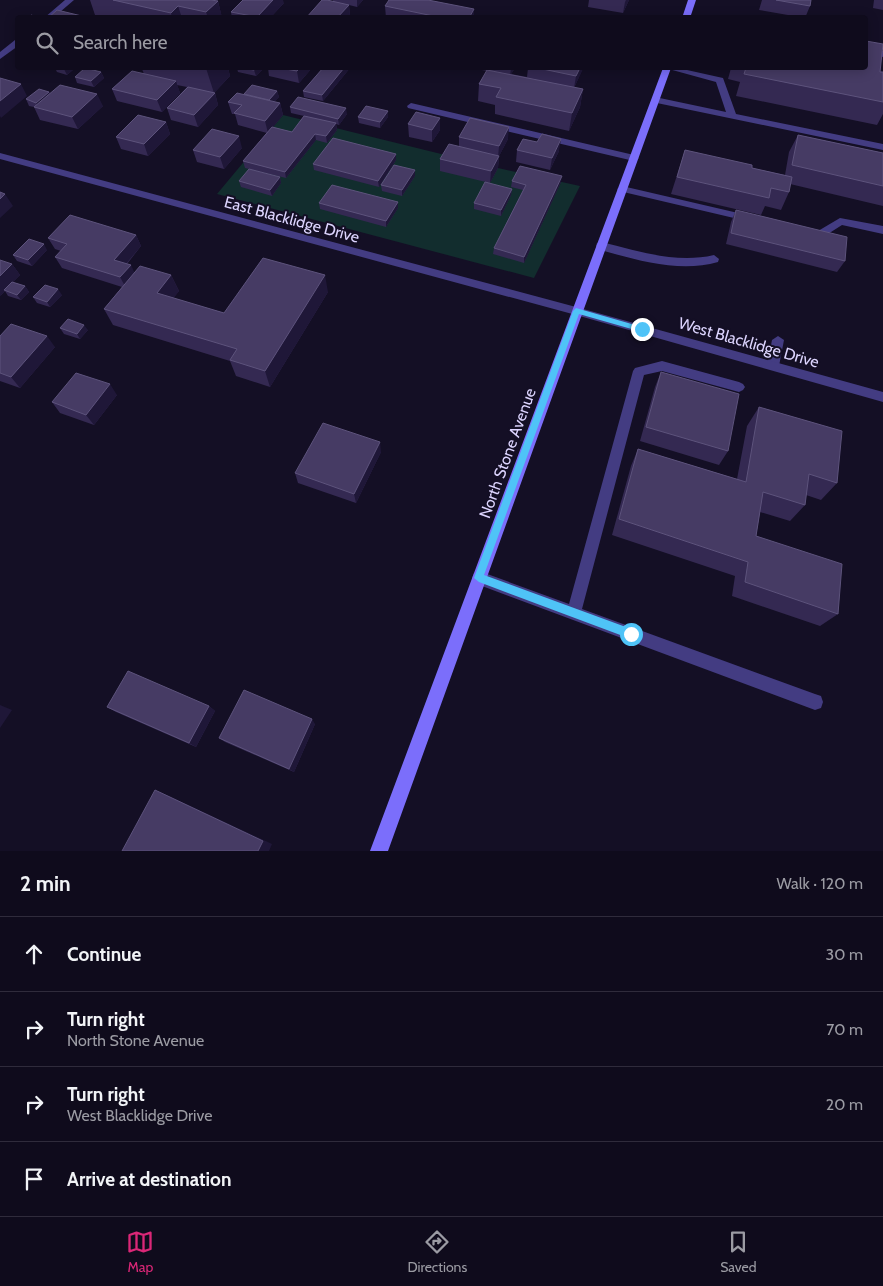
<!DOCTYPE html>
<meta charset="utf-8">
<style>
:root{--surface:#0f0b1c;--page:#181425;--text:#f1f3f6;--muted:#9b9ba3;--line:#2f2b3b;--accent:#db2777}
body{margin:0;font-family:Cabin,sans-serif;background:var(--page);color:var(--text)}
.stop{position:absolute;width:15px;height:15px;margin:-11px;border:4px solid #4fc3f7;border-radius:50%;background:#fff}
.stop.end{background:#4fc3f7;border-color:#fff;box-shadow:0 1px 5px #0008}
.list{margin:0;padding:0;list-style:none}
h2{display:flex;justify-content:space-between;align-items:center;height:65px;margin:0;padding:0 20px;font-size:21px}
h2 small{font-size:16px;font-weight:400;color:var(--muted)}
.list li{display:grid;grid-template-columns:32px 1fr auto;gap:15px;align-items:center;box-sizing:border-box;height:75px;padding:0 20px;border-top:1px solid var(--line)}
.list b{display:block;font-size:19px;white-space:nowrap}
.list p{margin:0;font-size:16px;white-space:nowrap;color:var(--muted)}
.list em{font-size:16px;font-style:normal;color:var(--muted)}
.icon{flex:none;width:28px;height:28px;fill:none;stroke:currentColor;stroke-width:2;stroke-linecap:round;stroke-linejoin:round}
.map{position:relative;flex:none;width:883px;height:851px;overflow:hidden}
.search{position:absolute;background:var(--surface);box-shadow:0 2px 12px #0003;left:15px;right:15px;top:15px;height:55px;display:flex;align-items:center;gap:12px;box-sizing:border-box;padding:0 18px;border-radius:5px;color:var(--muted);font-size:19px}
.sheet{height:365px;background:var(--surface)}
nav{display:flex;justify-content:space-around;align-items:center;box-sizing:border-box;height:70px;border-top:1px solid var(--line);background:var(--surface);font-size:14px;color:var(--muted)}
nav a{display:grid;justify-items:center;gap:2px}
nav .on{color:var(--accent)}
.map>svg:first-child{display:block}
</style>
<div class="map">
<svg width="883" height="851" viewBox="0 0 883 851">
<rect width="100%" height="100%" fill="#140f25"/>
<!-- green -->
<path fill="#122d2e" d="M283,115L498,168L580,186L534,278L217,194Z"/>
<g fill="none" stroke-linecap="round" stroke-linejoin="round">
<!-- lane -->
<path fill="#433c82" fill-rule="evenodd" d="M866,49L883,51V57L866,53Z
M665,68H678L723,78L736,114L883,144V150L652,102V98L655,97L726,112L716,82Z
M411,103L634,155L639,158L634,161L408,108L407,106Z
M622,186L751,216L756,219L751,222L619,191L617,189Z
M840,218L883,226V234L842,225L820,239L808,236L807,233L812,229L818,231Z
M601,242C639,251 676,264 714,255L719,259L718,262C679,273 636,260 597,249L596,246L597,243Z
M778,336L784,340L779,366L777,369H769L767,366L772,340Z
M662,361L739,382L743,384L745,387L743,390L739,392L662,371L644,375L582,609L815,694L821,696L823,702L821,708L815,710L474,583L472,578L474,573L479,571L569,604L633,371L635,368Z"/>
<!-- street -->
<path fill="#433c82" fill-rule="evenodd" d="M65,0H74L53,18H44Z
M15,40H18V46L0,59V52Z
M0,153L576,307L883,392V402L576,315L0,159Z"/>
<!-- secondary -->
<path fill="#7b6efb" fill-rule="evenodd" d="M688,0H696L690,18H682Z
M663,68H671L388,851H370Z"/>
</g>
<!-- wall -->
<path fill="#342952" d="M90,0H211L218,1L222,18H96Z
M333,0H363L357,7L349,5L350,16L349,18H306L333,1Z
M589,0H629L623,13L588,7Z
M762,0H811L810,6L805,18L759,10Z
M874,0H883V10L873,8Z
M284,3L270,18H232L231,12Z
M385,6L474,18H386Z
M55,68H74V69L67,75L57,72Z
M136,68H228L230,76L214,93H215L218,105L198,127L171,120L167,108L187,87L177,85L180,93L162,112L117,101L112,89L144,74L142,69Z
M237,68H264L256,76L238,72Z
M268,68H312L299,83L269,76Z
M323,68H350L323,101L304,97L303,91Z
M472,68H515L511,74L527,77L528,68H583L574,88L583,89L580,107L569,131L495,114V105L478,101L479,84L487,71Z
M731,68H866L883,72V114L877,125L736,96L740,82L728,79Z
M101,72L104,78L94,87L77,83L75,77Z
M277,91L279,97L274,102L280,103L283,115L273,127L292,132L304,116L291,113L290,107L347,114L339,125L336,124L337,130L327,143L316,140L286,178L245,168L243,161L267,133L238,125L235,114H232L228,102L244,94Z
M49,92L50,93L103,106L78,129L40,120L34,107L29,106L26,99Z
M388,111V117L380,128L359,123L358,117Z
M440,118V130L432,142L409,137L408,124Z
M166,122L170,134L148,156L121,149L116,137Z
M798,135L883,153V206L790,184L789,192L781,210L765,206L761,215L671,194L685,150L752,168L785,175L789,152Z
M459,137L508,139L499,156L498,168L490,183L440,171V159L459,146Z
M242,148L224,169L197,162L193,150Z
M517,150L559,151L550,170L516,162Z
M396,154V160L379,187L314,170L313,164Z
M415,176L402,196L382,191L381,185Z
M280,177L281,183L272,196L241,187L239,181Z
M512,181L561,182L524,263L493,254L494,248L523,190L511,187Z
M512,189L511,195L501,216L474,209V203Z
M398,202V208L386,227L320,209L319,203Z
M736,210L845,261L837,272L726,244L731,222Z
M136,235L141,246L127,264L134,272L171,275L179,291L173,298L224,313L328,292L270,387L236,376L230,361L113,325L104,309L122,287L62,268L55,257L61,251L55,249L48,238Z
M47,250L32,266L17,261L13,255Z
M12,264L20,275L13,282L25,286L29,292L21,300L8,296L5,291L0,296Z
M62,295L50,307L37,303L33,297Z
M60,328L88,330L80,339L64,334Z
M0,336L55,347L20,388L0,381Z
M661,372L728,451L719,465L640,441L655,387Z
M117,395L94,425L60,413L52,402Z
M759,407L837,483L821,500L806,495L805,505L790,521L760,512L756,536L838,614L820,626L732,596L735,576L612,535L631,466L638,449L737,479L747,426Z
M381,452L356,503L298,483L295,473Z
M209,706L215,711L196,747L116,712L107,707Z
M315,724L294,772L225,742L219,738Z"/>
<!-- shaded-wall -->
<path fill="#1f1738" d="M273,0H283L284,3L270,18H257Z
M357,0H363L357,7Z
M626,0H629L623,13L625,2Z
M218,1L222,18H208L206,12Z
M349,5L350,16L349,18H337Z
M178,6L182,18H172L171,13Z
M474,9V18H469Z
M66,68H73L74,69L67,75L64,69Z
M206,68H228L230,76L214,93Z
M257,68H264L256,76L254,70Z
M300,68H312L299,83L297,71Z
M344,68H350L323,101L322,95Z
M511,68H515L510,76Z
M580,68H583V69L574,88L576,76Z
M101,72L104,78L94,87L91,81Z
M176,81L180,93L162,112L157,100Z
M21,84L27,96L1,118L0,116V101Z
M583,89L580,107L569,131L572,113Z
M277,91L279,97L269,108L267,102Z
M49,92L52,98L39,109L36,103Z
M215,93L218,105L198,127L194,115Z
M97,94L103,106L78,129L72,117Z
M280,103L283,115L268,133L265,121Z
M346,108L347,114L339,125L338,119Z
M388,111V117L380,128V122Z
M440,118V130L432,142V130Z
M166,122L170,134L148,156L144,144Z
M336,123L337,130L327,143L326,136Z
M509,127L508,139L498,158L499,146Z
M315,134L316,140L286,178L285,172Z
M239,136L242,148L224,169L220,157Z
M561,139L559,151L550,170L552,158Z
M396,154V160L379,187L378,181Z
M499,156L498,168L490,183L491,171Z
M415,170V176L402,196V190Z
M562,176L561,182L524,263V257Z
M280,177L281,183L272,196L270,190Z
M512,189L511,195L501,216V210Z
M5,194L13,206L0,218V199Z
M398,202V208L386,227V221Z
M136,235L141,246L120,271L114,260Z
M44,244L47,250L32,266L28,260Z
M12,264L20,275L0,296V276Z
M131,265L136,276L126,288L120,277Z
M171,275L179,291L165,310L157,293Z
M325,275L328,292L270,387L265,371Z
M25,286L29,292L21,300L17,295Z
M58,289L62,295L50,307L47,302Z
M84,325L88,330L80,339L77,334Z
M47,336L55,347L20,388L11,377Z
M110,384L117,395L94,425L86,415Z
M380,442L381,452L356,503L354,494Z
M0,705L12,710L0,728Z
M209,706L215,711L196,747L189,743Z
M312,719L315,724L294,772L289,769Z
M155,790L169,796L272,844L269,851H258Z"/>
<!-- building -->
<path fill="#463b64" stroke="#5d537c" d="M113,0H211L218,1L206,12L178,6L171,13Z
M243,0H273L257,17L231,12Z
M322,0H327L349,5L337,18H306Z
M389,0H428L474,9L469,18H443L385,6Z
M776,0H811L810,6Z
M57,10L90,18H48Z
M31,15L41,18H28Z
M866,41L883,44L880,72H883V102L744,74L746,68H866Z
M85,68L101,72L91,81L75,77Z
M242,68H257L254,70Z
M280,68H300L297,71Z
M323,68H344L322,95L303,91Z
M538,68H580L576,76Z
M487,70L583,89L572,113L496,97L501,88L479,84Z
M132,71L176,81L157,100L112,89Z
M0,78L21,84L0,101Z
M60,85L97,94L72,117L34,107Z
M252,85L277,91L269,100L244,94Z
M188,87L215,93L194,115L167,108Z
M39,89L49,92L36,103L26,99Z
M237,93L280,103L265,121L234,113L242,105L228,102Z
M298,97L346,108L338,119L290,107Z
M366,106L388,111L380,122L358,117Z
M416,112L440,118L432,130L408,124Z
M138,115L166,122L144,144L116,137Z
M304,116L336,123L326,136L315,134L285,172L243,161L272,127L292,132Z
M470,118L509,127L499,146L459,137Z
M212,129L239,136L220,157L193,150Z
M542,134L561,139L552,158L517,150L523,139L537,142Z
M798,135L883,153V186L792,165Z
M333,138L396,154L378,181L313,164Z
M449,144L499,156L491,171L440,159Z
M685,150L752,165V168L792,177L789,192L771,188L769,198L677,177Z
M394,165L415,170L402,190L381,185Z
M520,166L562,176L524,257L494,248L526,185L512,181Z
M249,169L280,177L270,190L239,181Z
M485,182L512,189L501,210L474,203Z
M332,185L398,202L386,221L319,203Z
M0,192L5,194L0,199Z
M736,210L847,237L845,261L731,233Z
M70,215L136,235L114,260L131,265L120,277L55,257L67,244L48,238Z
M29,239L44,244L28,260L13,255Z
M263,258L325,275L265,371L230,360L237,349L104,309L140,266L171,275L157,293L224,313Z
M0,260L12,264L0,276Z
M12,282L25,286L17,295L4,290Z
M45,285L58,289L47,302L33,297Z
M68,319L84,325L77,334L60,328Z
M11,324L47,336L11,377L0,373V336Z
M661,372L739,394L728,451L646,427Z
M76,373L110,384L86,415L52,402Z
M759,407L842,431L837,483L809,474L805,505L763,492L756,536L842,564L838,614L745,582L748,562L619,519L638,449L746,482Z
M323,423L380,442L354,494L295,473Z
M128,671L209,706L189,743L107,707Z
M244,690L312,719L289,769L219,738Z
M155,790L263,841L258,851H122Z"/>
<!-- route -->
<path fill="#4fc3f7" d="M576,308L642,327L646,329L642,332L579,314L484,575L634,630V637L631,639L479,582L474,578L573,311Z"/>
<g text-anchor="middle" stroke-width="4" stroke-linejoin="round" paint-order="stroke">
<!-- street labels -->
<g font-size="16" fill="#dcd4fe" stroke="#140f25">
<text transform="translate(292 219) rotate(15)" y="6">East Blacklidge Drive</text>
<text transform="translate(749 342) rotate(16)" y="6">West Blacklidge Drive</text>
<text transform="translate(507 453) rotate(-70)" y="6">North Stone Avenue</text>
</g>
</g>
</svg>
<div class="stop" style="left:631px;top:634px"></div>
<div class="stop end" style="left:642px;top:329px"></div>
<div class="search"><svg class="icon" aria-label="search" viewBox="0 0 24 24"><circle cx="10" cy="10" r="6"/><path d="M15 15l6 6"/></svg>Search here</div>
</div>
<section class="sheet">
<h2>2 min<small>Walk · 120 m</small></h2>
<ul class="list">
<li><svg class="icon" aria-label="ahead" viewBox="0 0 24 24"><path d="M12 20V5M6 11l6-6 6 6"/></svg><div><b>Continue</b></div><em>30 m</em></li>
<li><svg class="icon" aria-label="right" viewBox="0 0 24 24"><path d="M7 20v-9h11M14 6l5 5-5 5"/></svg><div><b>Turn right</b><p>North Stone Avenue</p></div><em>70 m</em></li>
<li><svg class="icon" aria-label="right" viewBox="0 0 24 24"><path d="M7 20v-9h11M14 6l5 5-5 5"/></svg><div><b>Turn right</b><p>West Blacklidge Drive</p></div><em>20 m</em></li>
<li><svg class="icon" aria-label="arrive" viewBox="0 0 24 24"><path d="M6 21V4h12l-3 4 3 4H6"/></svg><div><b>Arrive at destination</b></div></li>
</ul>
</section>
<nav>
<a class="on"><svg class="icon" aria-label="map" viewBox="0 0 24 24"><path d="M3 6l6-2 6 2 6-2v14l-6 2-6-2-6 2zM9 4v14M15 6v14"/></svg>Map</a>
<a><svg class="icon" aria-label="directions" viewBox="0 0 24 24"><path d="M12 3l9 9-9 9-9-9zM9 14v-3h6M13 9l2 2-2 2"/></svg>Directions</a>
<a><svg class="icon" aria-label="saved" viewBox="0 0 24 24"><path d="M7 4h10v16l-5-4-5 4z"/></svg>Saved</a>
</nav>
